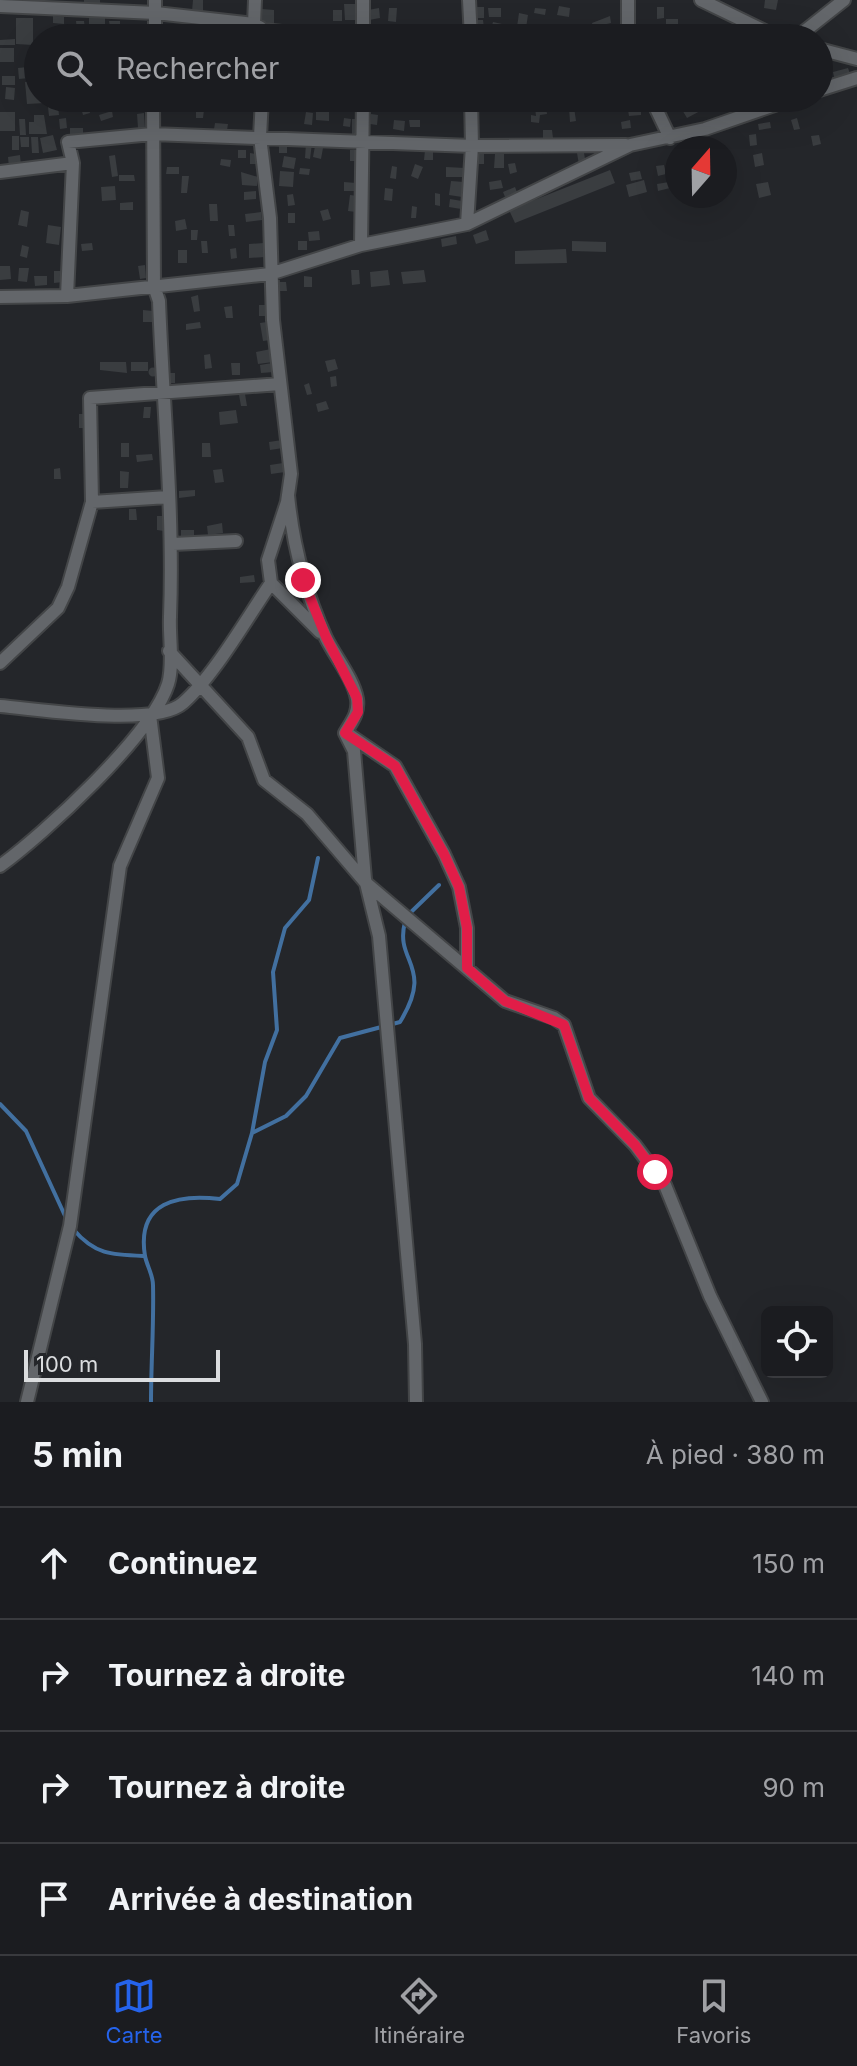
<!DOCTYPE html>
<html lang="fr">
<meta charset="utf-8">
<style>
:root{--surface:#1b1c20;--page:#28292d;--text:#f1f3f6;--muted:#a0a1a5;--line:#393a3e;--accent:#2563eb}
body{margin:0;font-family:Inter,sans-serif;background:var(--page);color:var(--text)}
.controls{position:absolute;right:24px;bottom:24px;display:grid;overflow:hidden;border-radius:12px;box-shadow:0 8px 32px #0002}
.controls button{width:72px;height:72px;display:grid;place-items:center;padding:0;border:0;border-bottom:2px solid var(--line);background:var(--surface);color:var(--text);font:40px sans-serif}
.compass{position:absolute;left:665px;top:136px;width:72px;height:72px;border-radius:50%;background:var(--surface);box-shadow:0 8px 32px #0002;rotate:20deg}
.scale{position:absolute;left:24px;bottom:20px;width:196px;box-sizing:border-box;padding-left:8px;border:4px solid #dbdddf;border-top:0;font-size:22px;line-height:28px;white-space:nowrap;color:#dbdddf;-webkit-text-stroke:6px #24262a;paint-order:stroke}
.stop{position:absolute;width:24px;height:24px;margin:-18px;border:6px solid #e11d48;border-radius:50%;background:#fff}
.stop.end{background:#e11d48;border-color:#fff;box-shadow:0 2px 8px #0008}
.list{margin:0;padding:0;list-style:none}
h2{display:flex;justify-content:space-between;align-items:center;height:104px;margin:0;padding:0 32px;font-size:34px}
h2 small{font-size:26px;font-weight:400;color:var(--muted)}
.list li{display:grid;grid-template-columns:52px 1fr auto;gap:24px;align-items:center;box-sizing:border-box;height:112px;padding:0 32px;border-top:2px solid var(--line)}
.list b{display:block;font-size:30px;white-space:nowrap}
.list em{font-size:26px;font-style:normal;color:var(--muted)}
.icon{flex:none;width:44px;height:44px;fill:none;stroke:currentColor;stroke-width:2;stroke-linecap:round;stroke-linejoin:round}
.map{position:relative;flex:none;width:857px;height:1402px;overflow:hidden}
.search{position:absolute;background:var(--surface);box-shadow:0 8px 32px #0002;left:24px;right:24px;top:24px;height:88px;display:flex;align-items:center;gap:20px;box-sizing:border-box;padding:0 28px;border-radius:44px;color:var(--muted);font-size:30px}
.sheet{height:552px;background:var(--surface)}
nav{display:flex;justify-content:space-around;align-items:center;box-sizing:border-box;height:112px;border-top:2px solid var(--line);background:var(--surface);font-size:22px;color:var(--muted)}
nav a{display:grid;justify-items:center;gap:4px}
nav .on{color:var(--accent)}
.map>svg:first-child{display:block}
</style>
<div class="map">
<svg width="857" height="1402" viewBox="0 0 857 1402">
<rect width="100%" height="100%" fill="#24262a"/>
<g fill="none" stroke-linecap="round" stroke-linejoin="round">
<!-- stream -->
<path stroke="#4270a0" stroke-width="4" d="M409,914L439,885
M0,1104L26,1131L66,1218
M252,1133L265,1062L277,1030L273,972L285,928L309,900L318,858
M73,1229C95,1255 112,1255 145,1256
M151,1402C151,1363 154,1324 153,1285C153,1275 147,1266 145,1256C136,1201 179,1194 220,1199L237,1184L252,1133L286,1116L306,1096L340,1038L400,1022C435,965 394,963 405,922"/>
</g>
<!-- building -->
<path fill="#3a3d40" d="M84,0H100V6H84Z
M193,0H203V12L192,11Z
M765,0H778L776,10L764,8Z
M344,4H356L357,20H345Z
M559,6L570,8L569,17L557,15Z
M476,7H484V18H477Z
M657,7H664V18L657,19Z
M379,8L380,18L369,20L368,10Z
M389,8H397L396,22L388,21Z
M488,8H501V17H489Z
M535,8L546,9L545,15L534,13Z
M262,9L274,10V25L261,24Z
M333,10H342V21H333Z
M519,13L528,15L526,28L517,27Z
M89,15H105V33H89Z
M53,16L64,17V24L53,23Z
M610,16L611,23L598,26L599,30L594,31L592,23Z
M16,18H33V45L16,44Z
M666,19H678V28H666Z
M476,20H483L484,28L476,29Z
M76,21H84L85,30H77Z
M109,21H120V27H110Z
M493,22L502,24L501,30L491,29Z
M394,24L402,25L401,33L393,32Z
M67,25V35L57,36V26Z
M186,26H193L192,35L185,34Z
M709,30L710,38H701L700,32Z
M545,32H557V38H545Z
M564,33L580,34V38H564Z
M15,39V45H0V40Z
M0,48H14V62H0Z
M827,60L832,81L824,83L819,62Z
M37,66L38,77L19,79L18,68Z
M848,68L851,77L835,81L833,72Z
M2,76H15V85H2Z
M38,81V98H45V103L27,104L25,82Z
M6,87L15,88L14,100L5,99Z
M300,98H305L303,111L298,110Z
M524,98L526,109L519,110L518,99Z
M687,98H695L702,110L687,118L678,103Z
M729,98L733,108L726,110L722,100Z
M750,98H767L768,102L752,105Z
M96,100L98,110L92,112L90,102Z
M101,101H109V109H101Z
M87,102L90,113L83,115L80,104Z
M375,104H384L383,112L375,111Z
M414,104H427L428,111H414Z
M58,105L59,115L49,116L48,107Z
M546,106L547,114L540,115L539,123L531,122V115L536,116L535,107Z
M574,107L576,121L570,122L569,108Z
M641,108V115L629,116L628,110Z
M196,110H204L203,118H196Z
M112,111L113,117L101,121L99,115Z
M0,112H15V131H0Z
M306,112L313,113L312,125L304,124Z
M316,112H329V121L316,120Z
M144,113L145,128H138L137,114Z
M371,114L378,115L377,125L370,124Z
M34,115H44L47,134H29V122H34Z
M66,118L67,128L60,129L59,119Z
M344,118L351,119L350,127L343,126Z
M797,118L800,129L794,130L791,120Z
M19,119H25L26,135H20Z
M352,119H358L357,134H352Z
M394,120L405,121L404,131L393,129Z
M409,120H420V127H410Z
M630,120L631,128L622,129L621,122Z
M770,122L771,128L759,130L758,124Z
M215,123L228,124L227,130L214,129Z
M70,128H83V134L70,135Z
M543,130H552L553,138H543Z
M756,134L757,145L750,146L749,135Z
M53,135L57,150L43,153L40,138Z
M819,135L821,144L813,146L811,136Z
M12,136H19V150H12Z
M20,137H29V147H21Z
M31,137H38L39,153H32Z
M306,143H312L310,159L305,158Z
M279,144H287V153H279Z
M315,146L323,148L321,159L313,157Z
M238,150H246V158H238Z
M350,150H357V161H350Z
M425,150L433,151V160H424Z
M250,153L256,154V164H250Z
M577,153H584L586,164L579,165Z
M762,153L764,165L755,167L753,155Z
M477,154H484V164H476Z
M495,154H504V168H494Z
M729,154L733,167L725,169V155Z
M20,155L21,166L9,168L8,157Z
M115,155L118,176L112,177L109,156Z
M284,156L296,158L294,169L282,167Z
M221,159L231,160L230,167L220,165Z
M515,163L517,172L510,174L508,164Z
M415,164L423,167L418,179L411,176Z
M675,164L676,173H668L667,165Z
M664,165L666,174L658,176L656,166Z
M392,166L397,167L396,179L390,178Z
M167,167H179V174H166Z
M446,167L465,168L464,177H446Z
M300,168L310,169L309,175L299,174Z
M610,170L615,183L515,223L509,210Z
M280,171L294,172L293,187L279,186Z
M640,171L642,179L631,181L629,173Z
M241,172L258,177L257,186L242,185Z
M119,175H134L135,181H119Z
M182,176H189L187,193H181Z
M501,180L503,188L490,190L489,182Z
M644,180L647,192L629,197L626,185Z
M451,181L464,182L462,197L449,195Z
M344,182L356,183V191H344Z
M669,182L670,188L658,191L657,184Z
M768,182L771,195L759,198L756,184Z
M115,186L116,200L102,201L101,187Z
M515,187L517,192L505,197L503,192Z
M385,188L393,189L392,201L384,200Z
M256,191V199L244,200V192Z
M435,193L440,194V206L435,205Z
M293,194L295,205L288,206L287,195Z
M350,195L358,196L356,212L348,211Z
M450,199L462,201L461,209L449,207Z
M133,202V210H120V203Z
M209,204H217L218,221H210Z
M412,206L417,207L416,218H411Z
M328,209L331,219L323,221L320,211Z
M21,210L29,212L27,227L18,225Z
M261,212L262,220L246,222L245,214Z
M288,213H295V223H288Z
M185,219L187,229L176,231L175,221Z
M48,225L61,227L59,245L46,243Z
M228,225H234L235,236H229Z
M191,230H198L197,240H191Z
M486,230L489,240L476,244L473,235Z
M319,231L320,240L309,241L308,232Z
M456,236L457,244L442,247L441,239Z
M201,241H207L208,253H202Z
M298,241H307V250H298Z
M572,241L606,242V252L572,251Z
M92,243L93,250L82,251L81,244Z
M264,243L265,257L249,258V244Z
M22,245L29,247L27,258L20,256Z
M236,248L237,258L231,259L230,249Z
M566,249L567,263L515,264V251Z
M178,250H187V263H178Z
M145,265L146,278L140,279L138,266Z
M0,266H10L11,279L0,280Z
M19,268H29L27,282L18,281Z
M351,270H359L360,284L352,285Z
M388,270L390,285L371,287L370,272Z
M424,270L426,282L403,284L401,272Z
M54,271H62L63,282L54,283Z
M34,276H47V285L35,286Z
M304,276L312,277V287H304Z
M279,282H286L287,291H280Z
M198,295L200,311L194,312L191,297Z
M259,305H265L266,316H259Z
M232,306L233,318H226L224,307Z
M143,310L153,311L152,322H143Z
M200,322L201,328L186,330V324Z
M267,322L270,340L263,341L260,323Z
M271,349L273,362L258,364L256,352Z
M210,354L212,368L205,369L204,355Z
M335,359L338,369L328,372L325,361Z
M100,362H126L127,373L100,370Z
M131,362H148V371H131Z
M231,363H240V375H232Z
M272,363L274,372L261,373L260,365Z
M148.5 372a4.5 4.5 0 1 1 9 0a4.5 4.5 0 1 1-9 0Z
M169,373H175V383H169Z
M336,376L337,386L331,387L330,377Z
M309,383L312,394L307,395L304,385Z
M245,394L247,406H241L239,395Z
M326,401L329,409L318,412L316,404Z
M144,407H151L150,418H143Z
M236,410L238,423L220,425L219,412Z
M79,414H87V428H79Z
M282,440L283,448L270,450L269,442Z
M121,443H129V457H121Z
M202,443H210L211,457H202Z
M152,454L153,460L137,462L136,455Z
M283,463L285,472L271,474L270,465Z
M60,468L61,479H54V469Z
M222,469L224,482L215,483L213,470Z
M120,471L129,472L128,488H120Z
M195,490V496L179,498V491Z
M129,509H136L137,520H129Z
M157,516H165L164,531L157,530Z
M222,523L223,533L208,535L207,526Z
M181,530H194V536H181Z
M254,575L255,582L240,583V577Z"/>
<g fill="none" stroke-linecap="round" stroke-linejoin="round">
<!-- street casing -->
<g stroke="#434547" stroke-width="16">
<path id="street" d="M255,0L254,24L261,28
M469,0L471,38
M701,0L779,38
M0,6L156,13L254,24
M263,30L337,38
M155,38V0
M363,38V0
M628,38V0
M796,38L844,0
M819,49L857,59
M819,90L857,78
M651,98L670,138
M0,172L73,163
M467,224L472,146L471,98
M361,245L363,98
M67,296L73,163L68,142L152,134L472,146L626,145
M0,297L67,296L270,274L361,245L467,224L630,145L705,129L795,98
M288,495C293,546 305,592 326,638C336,658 353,678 357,699C359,713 352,721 345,733L354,751L365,879L379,936L415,1344L416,1402
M168,497L92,502L90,398L280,384
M173,544L236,541
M271,583L320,632
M169,651L248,737L264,780L307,814L366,883L505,1001L554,1018L564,1025L589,1098L635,1145L665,1185L710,1296L762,1402
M0,663L58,608L68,587L92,502
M0,706C38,709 155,728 183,703C214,676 247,618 271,583L268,560L287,502L291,474L273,320L270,218L260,137L262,98
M348,734L395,766L444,854L459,887L467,928V968
M0,866C44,834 152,735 168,684C174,665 169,637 170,617C174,512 163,406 159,301L154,286L153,98
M27,1402L70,1226L120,866L158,778L150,715"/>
</g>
<!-- street -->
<use href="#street" stroke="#63666a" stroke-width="12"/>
</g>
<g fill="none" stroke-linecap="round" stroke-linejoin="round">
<!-- route -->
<path stroke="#e11d48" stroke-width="10" d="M303,580L326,637L357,698L358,712L345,733L395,766L444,854L459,887L467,928V968L505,1001L564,1025L589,1098L635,1145L655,1172"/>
</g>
</svg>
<div class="controls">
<button><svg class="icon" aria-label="locate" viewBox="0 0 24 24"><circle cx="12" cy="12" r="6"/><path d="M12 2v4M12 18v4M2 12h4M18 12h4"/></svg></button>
</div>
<svg class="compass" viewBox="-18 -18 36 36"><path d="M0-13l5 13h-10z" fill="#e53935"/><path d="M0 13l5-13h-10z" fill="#a0a1a5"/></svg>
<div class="scale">100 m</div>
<div class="stop" style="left:655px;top:1172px"></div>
<div class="stop end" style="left:303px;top:580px"></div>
<div class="search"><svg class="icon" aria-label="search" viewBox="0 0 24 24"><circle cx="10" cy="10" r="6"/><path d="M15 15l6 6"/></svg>Rechercher</div>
</div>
<section class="sheet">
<h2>5 min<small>À pied · 380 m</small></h2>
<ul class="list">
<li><svg class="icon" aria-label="ahead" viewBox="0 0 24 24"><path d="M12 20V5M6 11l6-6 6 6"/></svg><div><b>Continuez</b></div><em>150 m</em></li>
<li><svg class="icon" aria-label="right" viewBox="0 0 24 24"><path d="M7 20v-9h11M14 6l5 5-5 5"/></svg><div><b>Tournez à droite</b></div><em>140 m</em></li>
<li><svg class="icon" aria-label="right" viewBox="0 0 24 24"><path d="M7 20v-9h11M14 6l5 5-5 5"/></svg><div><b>Tournez à droite</b></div><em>90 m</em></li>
<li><svg class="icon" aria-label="arrive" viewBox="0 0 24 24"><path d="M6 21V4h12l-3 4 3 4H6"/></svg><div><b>Arrivée à destination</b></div></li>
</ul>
</section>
<nav>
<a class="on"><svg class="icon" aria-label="map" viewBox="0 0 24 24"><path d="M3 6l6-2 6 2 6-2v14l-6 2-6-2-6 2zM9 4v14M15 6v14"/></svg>Carte</a>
<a><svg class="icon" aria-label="directions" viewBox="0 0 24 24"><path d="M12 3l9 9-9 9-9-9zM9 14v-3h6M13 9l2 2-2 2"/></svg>Itinéraire</a>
<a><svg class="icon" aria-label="saved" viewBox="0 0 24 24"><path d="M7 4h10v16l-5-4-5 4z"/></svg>Favoris</a>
</nav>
